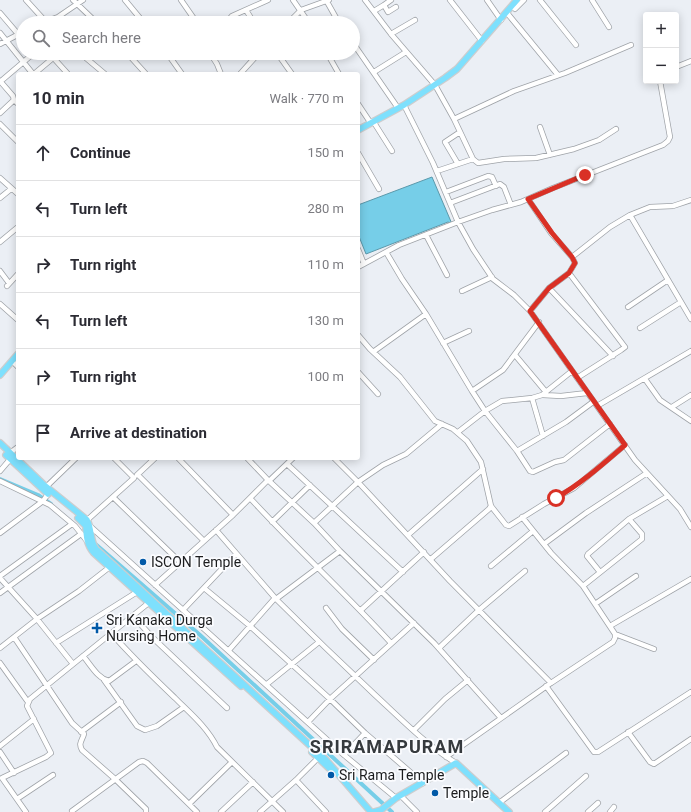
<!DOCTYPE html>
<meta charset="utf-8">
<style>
:root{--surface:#fff;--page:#f7f7f7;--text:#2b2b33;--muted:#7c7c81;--line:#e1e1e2}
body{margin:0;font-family:Roboto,sans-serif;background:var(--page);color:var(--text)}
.controls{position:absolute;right:12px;top:12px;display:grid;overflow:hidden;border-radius:4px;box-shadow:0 2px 10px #0003}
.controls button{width:36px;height:36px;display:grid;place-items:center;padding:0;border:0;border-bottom:1px solid var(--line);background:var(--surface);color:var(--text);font:20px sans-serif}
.stop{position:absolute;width:12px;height:12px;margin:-9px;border:3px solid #d93025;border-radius:50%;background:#fff}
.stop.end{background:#d93025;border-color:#fff;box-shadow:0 1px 4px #0008}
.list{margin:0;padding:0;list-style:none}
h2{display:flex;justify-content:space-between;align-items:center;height:52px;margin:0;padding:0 16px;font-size:17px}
h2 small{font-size:13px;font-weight:400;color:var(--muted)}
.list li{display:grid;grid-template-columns:26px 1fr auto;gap:12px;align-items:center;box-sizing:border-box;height:56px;padding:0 16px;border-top:1px solid var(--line)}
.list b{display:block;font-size:15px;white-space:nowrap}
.list em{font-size:13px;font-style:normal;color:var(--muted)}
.icon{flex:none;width:22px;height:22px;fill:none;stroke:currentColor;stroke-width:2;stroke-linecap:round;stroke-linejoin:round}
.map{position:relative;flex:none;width:691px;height:812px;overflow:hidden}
.search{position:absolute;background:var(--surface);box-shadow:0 2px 10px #0003;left:16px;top:16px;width:344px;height:44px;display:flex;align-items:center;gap:10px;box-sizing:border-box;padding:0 14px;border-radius:22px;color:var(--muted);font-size:15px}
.panel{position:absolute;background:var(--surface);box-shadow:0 2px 10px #0003;left:16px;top:72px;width:344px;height:388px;border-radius:4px}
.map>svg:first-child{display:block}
</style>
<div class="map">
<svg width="691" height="812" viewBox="0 0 691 812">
<rect width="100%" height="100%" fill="#ebeff5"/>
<!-- water -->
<path fill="#76cee8" stroke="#5b99ab" d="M432,177L452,224L448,222L366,254L358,234V205Z"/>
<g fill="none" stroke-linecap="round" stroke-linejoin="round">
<!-- canal -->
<path stroke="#76cee8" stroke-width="4" d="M0,479L38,495L51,504
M92,541L200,635L392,812"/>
<!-- minor casing -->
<g stroke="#9fa3a8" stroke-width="6">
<path id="minor" d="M26,0L46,22
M73,0L97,23
M125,0L144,23
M181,0L197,23
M293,0L309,23
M326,0L339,23
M365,0L391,34L435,85L454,119L473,159L478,163L504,159L536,158L574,149L599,140L616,129
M450,0L482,41
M487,0L501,20
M540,0L576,45
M592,0L609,27
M384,5L391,0
M512,6L515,9L524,0
M246,10L254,23
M374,11L384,5L388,12L396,7
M0,13L18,34
M507,13L558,75
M41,23L58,17L83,0
M226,23L232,16L268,0
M288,23L301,10L329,0
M0,33L33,74
M391,34L415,20
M353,43L398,108
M0,44L23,32
M49,53L68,74
M80,53L105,74
M127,53L146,74
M167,53L182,74
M210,53L217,64L221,74
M277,53L292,74
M327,53L339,74
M676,67L691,61
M374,72L406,52
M34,74L53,58
M240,74L259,53
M0,81L13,96L14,100L0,113
M1,81L34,53
M14,100L18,104
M358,104L370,122
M404,105L433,163L458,222L473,249L493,279L514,295L530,311L635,460L680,509L691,527
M454,119L514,91L565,73L631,45
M373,121L392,151
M0,124L18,142
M540,127L550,155
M358,153L379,189
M458,164L445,142L460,132
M437,171L473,159
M0,178L18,194
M446,192L488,176L492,177L496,186
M0,198L11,189
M528,199L551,233L572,257L575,263L569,273L549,288L530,311
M450,203L500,184L504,187L511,205
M630,215L691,319
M426,235L447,275
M0,242L18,227
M358,249L364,264
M386,252L402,279L426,314L472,391L485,411L517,451L566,422L593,402
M572,257L610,227L630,215L650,207L673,206L691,200
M358,267L399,245L458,222L492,210L521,202L553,188L663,145L668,141L670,137L660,81
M0,271L9,283
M569,273L625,347L621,350L577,378
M7,286L18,274
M549,288L613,356
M462,291L492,277
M0,304L18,320
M628,307L668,280
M640,328L681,302
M358,335L370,349L400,377L435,421L453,429L467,441L481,462L491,506L506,525L509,526L544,504L574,488L625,445
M443,343L469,331
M373,352L426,314
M515,355L546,392
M12,361L18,367
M358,372L378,394
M645,379L660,400L691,421
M472,391L503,370L539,322
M543,395L561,396L587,393
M532,398L543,436
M597,406L691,351
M672,407L691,395
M458,432L485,411L502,401L532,398L542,395L572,371
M517,451L530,471L533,472L555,462L564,460L610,424
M10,453L18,447
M178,458L233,515
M247,458L268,480L314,523L340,551L434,643L501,718
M334,458L358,482L450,581L551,683
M287,464L403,572
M0,471L12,457
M137,475L155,458
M138,475L204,541
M0,481L50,505L75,526L87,541
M269,481L293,458
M46,487L76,458
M113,497L180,562
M250,498C296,548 345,593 391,643
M522,517L551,553L583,586
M85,522L134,478L114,458
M272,522L310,485
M314,523L358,482L383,465L406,454L442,424
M91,527L344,755L396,798
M216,530L276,599
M0,533L43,501L48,494
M408,535L483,469
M544,544L586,513L647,473
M340,551L276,599C308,631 341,663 374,694C400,718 426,745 456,763
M431,559L489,509L491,506
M491,566L533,531
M600,572L587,556L588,554L629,519L668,496
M0,576L72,524
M0,578L37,619L73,664
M155,585L233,515L268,480
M204,588L250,626L330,699L365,733L423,783
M0,593L81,534
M595,604L636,576
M326,608L342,629L374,660
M183,610L236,554
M361,610L424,552
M133,616L153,638L227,708
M610,626L691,579
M112,634C132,657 153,677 175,698C190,713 207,727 217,747L283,812
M615,634L654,649
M14,637L72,723L84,734C82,741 78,743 82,750L115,779L146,809V812
M56,643L137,592
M0,648L37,619L79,591L111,566
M439,648L479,610L525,571
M229,650L275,598
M83,656C91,665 97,678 109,681L136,661
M0,663L28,702
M104,680L137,726L145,730L157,726L184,707
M267,684L319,642
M546,686L594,752H598L691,692
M308,722L330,699L414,623
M414,730L445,699L468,680
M81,732L121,702
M628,732L650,762L654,764L691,739
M0,746L34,719
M0,752L14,773
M344,755L365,733
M446,757L551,683L613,642L615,638V634L583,586L642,539V534L629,519
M296,780L326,812
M401,796L417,812
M17,799L53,775
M499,803L566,753
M189,804L232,762
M72,811L139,762L143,761L147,763L197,812
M26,812L2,778L46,757L51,753L27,706L30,699L151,601
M221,812L253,782
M260,812L296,780L320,756
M545,812L586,776
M588,812L598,803
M610,812L614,807"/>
</g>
<!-- major casing -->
<g stroke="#cdcdce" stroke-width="8">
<path id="major" d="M358,130L404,105L445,78L457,69L517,0
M0,375L18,354
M0,443L44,485L87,520C93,531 89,540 96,549L326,760L371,812
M6,455L48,494
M78,518L86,526C86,536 87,545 94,553L241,686
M312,752L329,768
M374,812L381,810L396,798L456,763L509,812"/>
</g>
<!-- minor -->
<use href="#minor" stroke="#fff" stroke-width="4.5"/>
<!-- major -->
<use href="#major" stroke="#7ee0fd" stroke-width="5.5"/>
</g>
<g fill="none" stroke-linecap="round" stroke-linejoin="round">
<!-- route -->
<path stroke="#d93025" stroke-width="5" d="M556,498C582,483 603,464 625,445L530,311L549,288L569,273L575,263L572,257L552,233L528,199L585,175"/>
</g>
<!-- markers -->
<g fill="#0159a7" stroke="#fbfcff" stroke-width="1.5">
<circle cx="143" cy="562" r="4"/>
<path d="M95 622h4v4h4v4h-4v4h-4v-4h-4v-4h4z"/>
<circle cx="331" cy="775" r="4"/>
<circle cx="435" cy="793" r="4"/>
</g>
<g text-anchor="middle" stroke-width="3.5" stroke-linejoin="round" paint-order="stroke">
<!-- poi labels -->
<g font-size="14" fill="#1b1c1e" stroke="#fbfcff" text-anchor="start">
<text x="151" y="567">ISCON Temple</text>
<text x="106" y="625">Sri Kanaka Durga<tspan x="106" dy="16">Nursing Home</tspan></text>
<text x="339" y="780">Sri Rama Temple</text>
<text x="443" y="798">Temple</text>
</g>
<!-- district labels -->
<g font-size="18" font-weight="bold" letter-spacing="1" fill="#363a3e" stroke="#fbfcff">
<text x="387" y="753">SRIRAMAPURAM</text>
</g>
</g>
</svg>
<div class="controls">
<button>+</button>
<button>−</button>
</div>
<div class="stop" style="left:556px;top:498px"></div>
<div class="stop end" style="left:585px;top:175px"></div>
<div class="search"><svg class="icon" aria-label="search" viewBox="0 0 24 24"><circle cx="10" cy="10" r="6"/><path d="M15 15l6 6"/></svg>Search here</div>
<section class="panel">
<h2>10 min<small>Walk · 770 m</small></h2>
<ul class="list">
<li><svg class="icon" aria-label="ahead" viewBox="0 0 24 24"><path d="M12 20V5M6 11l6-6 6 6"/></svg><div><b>Continue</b></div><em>150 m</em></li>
<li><svg class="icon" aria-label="left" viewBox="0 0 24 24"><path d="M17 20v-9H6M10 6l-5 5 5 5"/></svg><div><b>Turn left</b></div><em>280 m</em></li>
<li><svg class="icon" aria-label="right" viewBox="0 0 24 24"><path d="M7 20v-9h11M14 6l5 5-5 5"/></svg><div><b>Turn right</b></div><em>110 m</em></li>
<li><svg class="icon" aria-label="left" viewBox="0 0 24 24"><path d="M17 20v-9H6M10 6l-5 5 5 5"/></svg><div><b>Turn left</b></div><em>130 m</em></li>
<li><svg class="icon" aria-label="right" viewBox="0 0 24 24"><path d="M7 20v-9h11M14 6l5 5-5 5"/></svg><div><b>Turn right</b></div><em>100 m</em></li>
<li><svg class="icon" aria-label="arrive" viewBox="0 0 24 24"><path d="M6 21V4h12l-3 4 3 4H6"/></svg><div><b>Arrive at destination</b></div></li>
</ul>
</section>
</div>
